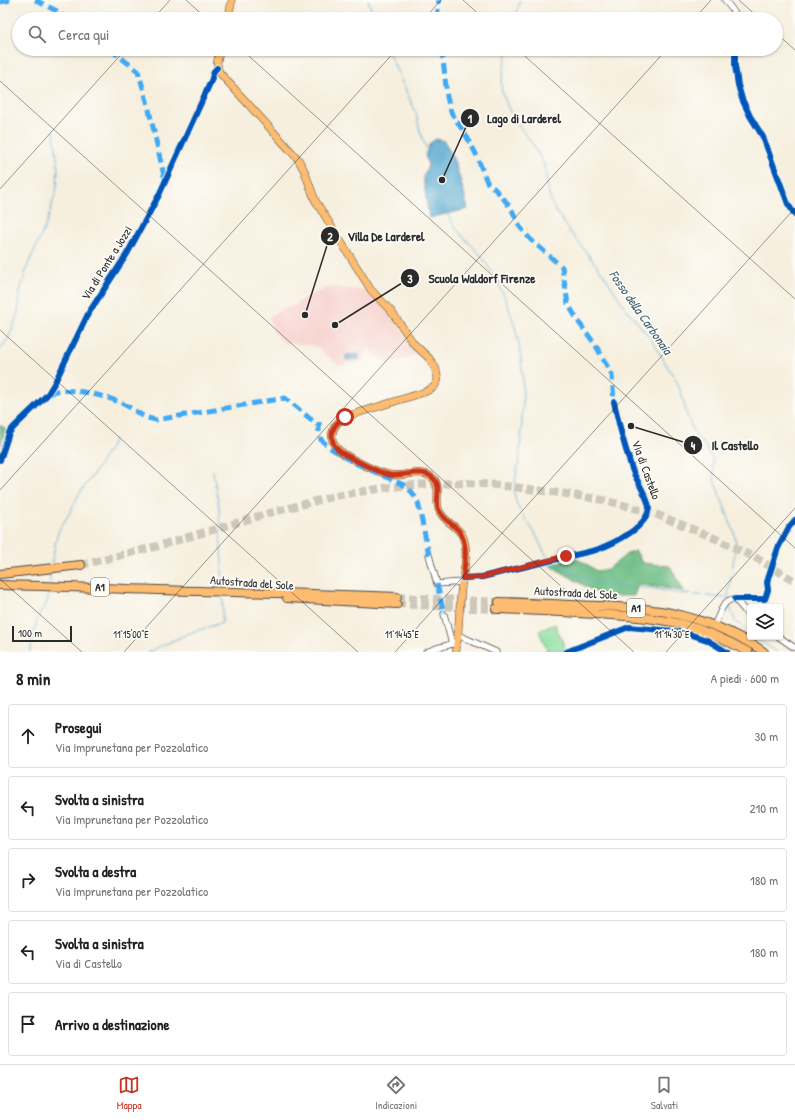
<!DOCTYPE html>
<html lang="it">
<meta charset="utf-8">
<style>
:root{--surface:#fff;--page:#f6f6f6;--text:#202124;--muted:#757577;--line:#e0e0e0;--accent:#c8321e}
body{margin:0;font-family:"Patrick Hand",sans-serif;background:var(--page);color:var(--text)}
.controls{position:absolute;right:12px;bottom:12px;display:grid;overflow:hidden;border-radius:4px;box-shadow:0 1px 3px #0004}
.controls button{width:36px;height:36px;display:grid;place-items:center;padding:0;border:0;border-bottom:1px solid var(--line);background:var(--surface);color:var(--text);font:20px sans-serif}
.scale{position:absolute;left:12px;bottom:10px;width:60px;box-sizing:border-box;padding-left:4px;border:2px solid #2b2b2b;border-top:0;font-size:11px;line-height:14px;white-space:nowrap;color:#2b2b2b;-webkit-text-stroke:3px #fdfcf7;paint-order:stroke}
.stop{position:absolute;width:12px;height:12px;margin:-9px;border:3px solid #c8321e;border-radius:50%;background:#fff}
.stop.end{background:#c8321e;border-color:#fff;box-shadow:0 1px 4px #0008}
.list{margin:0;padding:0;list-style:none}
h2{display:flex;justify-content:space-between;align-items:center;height:52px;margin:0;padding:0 16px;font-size:17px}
h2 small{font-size:13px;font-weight:400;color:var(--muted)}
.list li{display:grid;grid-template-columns:26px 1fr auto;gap:12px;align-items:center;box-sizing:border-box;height:64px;margin:0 8px 8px;padding:0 8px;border:1px solid var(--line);border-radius:4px}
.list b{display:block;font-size:15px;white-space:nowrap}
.list p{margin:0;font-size:13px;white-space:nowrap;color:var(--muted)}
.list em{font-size:13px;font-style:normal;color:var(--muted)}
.icon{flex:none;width:22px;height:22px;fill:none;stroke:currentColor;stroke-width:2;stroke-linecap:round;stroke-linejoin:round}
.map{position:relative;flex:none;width:795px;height:652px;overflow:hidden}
.search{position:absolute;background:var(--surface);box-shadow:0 1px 3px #0004;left:12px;right:12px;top:12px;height:44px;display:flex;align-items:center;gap:10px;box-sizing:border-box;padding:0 14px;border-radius:22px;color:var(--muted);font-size:15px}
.sheet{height:412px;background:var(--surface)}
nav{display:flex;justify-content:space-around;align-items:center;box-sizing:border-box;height:56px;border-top:1px solid var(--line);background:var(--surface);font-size:11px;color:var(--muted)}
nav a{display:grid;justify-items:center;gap:2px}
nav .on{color:var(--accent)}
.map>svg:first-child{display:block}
</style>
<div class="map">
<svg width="795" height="652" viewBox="0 0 795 652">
<rect width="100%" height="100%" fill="#fdfcf7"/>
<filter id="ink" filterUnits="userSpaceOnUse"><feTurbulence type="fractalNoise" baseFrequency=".025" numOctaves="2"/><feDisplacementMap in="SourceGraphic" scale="8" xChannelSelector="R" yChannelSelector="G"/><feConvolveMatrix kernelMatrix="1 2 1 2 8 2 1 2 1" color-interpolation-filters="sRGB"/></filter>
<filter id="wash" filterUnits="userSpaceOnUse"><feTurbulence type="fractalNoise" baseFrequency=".012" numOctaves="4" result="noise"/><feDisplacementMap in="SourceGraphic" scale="16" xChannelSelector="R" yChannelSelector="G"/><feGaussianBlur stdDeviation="0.9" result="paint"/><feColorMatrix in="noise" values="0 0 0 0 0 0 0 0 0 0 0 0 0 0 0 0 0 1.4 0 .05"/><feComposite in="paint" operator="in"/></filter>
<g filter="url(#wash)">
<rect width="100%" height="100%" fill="#f6efde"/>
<!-- built -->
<path fill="#f7d0cc" d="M330,287L371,291L384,305L418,354L396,363L378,358L369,348L366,349L365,362L339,365L315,346L284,343L274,332L269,317L283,308L294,306L305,297Z"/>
<!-- green -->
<path fill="#8bdfa0" stroke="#5b8566" d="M555,624L566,650L561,652H548L539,631Z"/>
<!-- forest -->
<path fill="#70be86" stroke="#4e7458" d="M0,425L6,429L0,448Z
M636,551L642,563L670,566L684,591L638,584L634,596H602L548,564C572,559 575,554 596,571L608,569L627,554Z"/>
<!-- water -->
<path fill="#54a7d0" stroke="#40697e" d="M436,139L444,141C457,161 462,186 468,209L429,218L423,177L428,166L425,155L430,143Z
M359,354L360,359L346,360V355Z"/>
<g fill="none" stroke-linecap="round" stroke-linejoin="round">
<!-- stream -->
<path stroke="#54a7d0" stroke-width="1" d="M368,0L375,19
M515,19L520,0
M387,49L416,113L420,131L427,150
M508,49L501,83L502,91L508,108L520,128L532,143L544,165L550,199L555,210L571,233L604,275L624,306L651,339L678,384L684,402L685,410L694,433L706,447L713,459L714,480L734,532L736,544L728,598
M448,214C454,231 470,242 481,256C505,288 519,329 522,369C524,397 522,432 519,460C517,473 512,489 516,502C520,514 529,523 535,533C540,542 542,552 550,559
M0,350L9,337L17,316L19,306L20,292L27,267L47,222L57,188L58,167L54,131
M213,471L219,507L223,587
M554,562L578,576L597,583L625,587L651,588L678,593L727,598
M51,565L57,536L59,530L69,514L79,494L95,472L111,446L114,439
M50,583V572
M729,603L735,621L750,634
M753,637L777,652
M30,652L36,623L40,613L47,603L50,590
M148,652L192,632L222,623L223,595"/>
</g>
</g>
<g filter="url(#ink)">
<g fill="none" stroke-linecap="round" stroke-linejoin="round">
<!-- highway-tunnel -->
<path stroke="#cdc8ba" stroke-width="8" stroke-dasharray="8 4" stroke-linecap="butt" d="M81,565L158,546L273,512L335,496L390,487L429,484L465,483L497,485L567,494L603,500L653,513L714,538L756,558L795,581
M397,597L499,602
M397,604L496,609"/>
<!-- minor casing -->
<g stroke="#494846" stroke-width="7">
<path id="minor" d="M725,0L736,15L737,19
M735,49V66L738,85L742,99L750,116L763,137L788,204L795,215
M0,460L9,433L14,427L47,395L55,382L88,314L127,254L159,195L211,81L214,71L217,68
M429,555L437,584L462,582
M463,578L482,577L596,550C612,544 648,528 649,507C649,501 637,480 634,474C631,468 630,462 628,456C622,438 618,420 614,402
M735,599H765L768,590L767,582L778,548L789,527L795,520
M444,614L452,644L457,646
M716,621C721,612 723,599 735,599L750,617
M458,635L496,652
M779,637L795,648
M426,652L437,648L452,644
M566,652L629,627L683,632L707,640L727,652"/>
</g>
<!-- major casing -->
<g stroke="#494846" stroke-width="8">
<path id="major" d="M228,19L232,0
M220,49L217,63L219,72L298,159L304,170L315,200L371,290L391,311L414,344L429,358L436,369L438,380L434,387L425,392L345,417C331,425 327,441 340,451C351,459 379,474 392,475C404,477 417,470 428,475C444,482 434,498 439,510C443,522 458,525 463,537C470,554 462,574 461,591C459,612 459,632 456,652"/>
</g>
<!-- highway casing -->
<g stroke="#494846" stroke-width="10">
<path id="highway" d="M0,574L81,565
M0,585C67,586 133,590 200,591C266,593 331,594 397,597
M287,598L397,604
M499,602C532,603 566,605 599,606C621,607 644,608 666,612C701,619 735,632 764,652
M496,609C530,610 563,612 596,614C625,616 653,617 681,624C704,630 727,640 748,652"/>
</g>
<!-- minor -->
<use href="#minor" stroke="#fff" stroke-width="5.5"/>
<!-- major -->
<use href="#major" stroke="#fdbc6f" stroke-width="7"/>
<!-- highway -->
<use href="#highway" stroke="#fdbc6f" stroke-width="8"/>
<!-- quiet -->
<path stroke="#3fa9f5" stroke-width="5" stroke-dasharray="10 5" stroke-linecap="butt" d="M35,0L57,11L67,19
M0,2L12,0
M437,19L439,0
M110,49L138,71L147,101L165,180
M442,49L447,97L451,112L467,137L476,154L487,182L501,195L512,210L520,227L530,239L562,267L568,304L580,324L595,344L612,375L614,402
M49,394C52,394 54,391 57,391C76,388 112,397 129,407C139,413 143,418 156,420L285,398L319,426
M319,422V432L321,440L332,449L353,462L404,485L412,492L418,502L429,555
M437,584L444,614"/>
<!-- cycleway casing -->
<g stroke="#fdfcf7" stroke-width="8">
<path id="cycleway" d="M735,49V66L738,85L742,99L750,116L763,137L788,204L795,215
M0,460L9,433L14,427L47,395L55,382L88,314L127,254L159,195L211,81L214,71L217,68
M463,578L482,577L596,550C612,544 648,528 649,507C649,501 637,480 634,474C631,468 630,462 628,456C622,438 618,420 614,402
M735,599H765L768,590L767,582L778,548L789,527L795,520
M566,652L629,627L683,632L707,640L727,652"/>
</g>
<!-- cycleway -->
<use href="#cycleway" stroke="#0057b8" stroke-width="6"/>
</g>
</g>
<g fill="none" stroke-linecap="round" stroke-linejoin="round" filter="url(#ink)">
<!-- route -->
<path stroke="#c8321e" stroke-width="5" d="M345,417C338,421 332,427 332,436C332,441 334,446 338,450C345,456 380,473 390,475C403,477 420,468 432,477C443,486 435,497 438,508C441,517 448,521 454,526C470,539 465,561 463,578L482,577L566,556"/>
</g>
<!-- ticks -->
<path fill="none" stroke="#2b2b2b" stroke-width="1" stroke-opacity="0.45" d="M186,0L207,19M463,0L484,19M739,0L760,19M153,19L170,0M424,19L441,0M694,19L711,0M776,33L795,50M241,49L795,548M517,49L795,299M0,81L634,652M0,189L126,49M0,330L358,652M0,490L397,49M0,579L82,652M124,652L667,49M395,652L795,208M666,652L795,508"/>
<g text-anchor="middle" stroke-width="3.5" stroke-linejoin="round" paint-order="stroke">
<!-- shield labels -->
<g fill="#fdfcf7" stroke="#6a6a68" stroke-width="1">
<rect x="91" y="578" width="18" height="18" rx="3"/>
<rect x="627" y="599" width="18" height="18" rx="3"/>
</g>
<g font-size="11" font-weight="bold" fill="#2b2b2b">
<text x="100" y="591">A1</text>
<text x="636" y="612">A1</text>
</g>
<!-- street labels -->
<g font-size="12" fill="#2b2b2b" stroke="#fdfcf7">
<text transform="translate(107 263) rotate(-58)" y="4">Via di Ponte a Jozzi</text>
<text transform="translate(646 470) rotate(70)" y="4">Via di Castello</text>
<text transform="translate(252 583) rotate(4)" y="4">Autostrada del Sole</text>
<text transform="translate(576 593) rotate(3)" y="4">Autostrada del Sole</text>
</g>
<!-- water labels -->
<g font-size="13" font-style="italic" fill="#3b5d6d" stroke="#fdfcf7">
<text transform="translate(641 312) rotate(55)" y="5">Fosso della Carbonaia</text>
</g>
</g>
<g font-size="10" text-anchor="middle" fill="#2b2b2b" stroke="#fdfcf7" stroke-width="3.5" stroke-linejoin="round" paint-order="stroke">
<text x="131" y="638">11°15'00"E</text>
<text x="402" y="638">11°14'45"E</text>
<text x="672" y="638">11°14'30"E</text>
</g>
<!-- callouts -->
<path fill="none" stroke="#2b2b2b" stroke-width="1.5" d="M442 180L470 118M305 315L330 236M335 325L410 278M631 426L693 445"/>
<g fill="#2b2b2b" stroke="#fdfcf7" stroke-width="1.5">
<circle cx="442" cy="180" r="4"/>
<circle cx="305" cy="315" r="4"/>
<circle cx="335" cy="325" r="4"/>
<circle cx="631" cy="426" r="4"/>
<circle cx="470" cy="118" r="10"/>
<circle cx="330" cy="236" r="10"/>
<circle cx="410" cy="278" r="10"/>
<circle cx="693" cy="445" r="10"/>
</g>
<g font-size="12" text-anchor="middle" font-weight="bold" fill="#fff">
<text x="470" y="123">1</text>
<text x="330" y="241">2</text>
<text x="410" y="283">3</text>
<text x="693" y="450">4</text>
</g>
<g font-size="13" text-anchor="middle" font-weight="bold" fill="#2b2b2b" stroke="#fdfcf7" stroke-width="3.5" stroke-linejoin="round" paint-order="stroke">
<text x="524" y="123">Lago di Larderel</text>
<text x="386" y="241">Villa De Larderel</text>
<text x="482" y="283">Scuola Waldorf Firenze</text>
<text x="735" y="450">Il Castello</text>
</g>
</svg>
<div class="controls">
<button><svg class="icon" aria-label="layers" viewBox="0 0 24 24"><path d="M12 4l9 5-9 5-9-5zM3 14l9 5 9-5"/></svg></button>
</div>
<div class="scale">100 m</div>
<div class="stop" style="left:345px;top:417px"></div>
<div class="stop end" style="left:566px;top:556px"></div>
<div class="search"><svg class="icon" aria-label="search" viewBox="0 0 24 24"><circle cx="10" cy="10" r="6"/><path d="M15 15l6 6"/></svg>Cerca qui</div>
</div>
<section class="sheet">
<h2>8 min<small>A piedi · 600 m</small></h2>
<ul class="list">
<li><svg class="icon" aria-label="ahead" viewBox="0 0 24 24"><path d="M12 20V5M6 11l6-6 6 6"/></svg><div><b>Prosegui</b><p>Via Imprunetana per Pozzolatico</p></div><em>30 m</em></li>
<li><svg class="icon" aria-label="left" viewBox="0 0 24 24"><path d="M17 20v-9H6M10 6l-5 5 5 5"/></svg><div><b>Svolta a sinistra</b><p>Via Imprunetana per Pozzolatico</p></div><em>210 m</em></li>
<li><svg class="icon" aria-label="right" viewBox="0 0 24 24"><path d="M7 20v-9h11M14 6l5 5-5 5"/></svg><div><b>Svolta a destra</b><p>Via Imprunetana per Pozzolatico</p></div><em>180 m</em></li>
<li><svg class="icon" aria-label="left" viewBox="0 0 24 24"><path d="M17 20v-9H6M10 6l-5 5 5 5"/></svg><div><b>Svolta a sinistra</b><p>Via di Castello</p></div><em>180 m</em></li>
<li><svg class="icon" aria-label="arrive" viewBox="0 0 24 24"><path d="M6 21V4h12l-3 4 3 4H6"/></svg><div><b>Arrivo a destinazione</b></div></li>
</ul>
</section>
<nav>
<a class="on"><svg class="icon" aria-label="map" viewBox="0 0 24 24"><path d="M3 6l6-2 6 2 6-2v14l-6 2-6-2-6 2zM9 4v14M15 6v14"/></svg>Mappa</a>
<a><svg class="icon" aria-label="directions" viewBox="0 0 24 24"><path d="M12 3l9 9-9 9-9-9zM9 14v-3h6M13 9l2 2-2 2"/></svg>Indicazioni</a>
<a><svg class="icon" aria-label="saved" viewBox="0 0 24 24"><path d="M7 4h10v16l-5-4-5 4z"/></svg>Salvati</a>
</nav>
